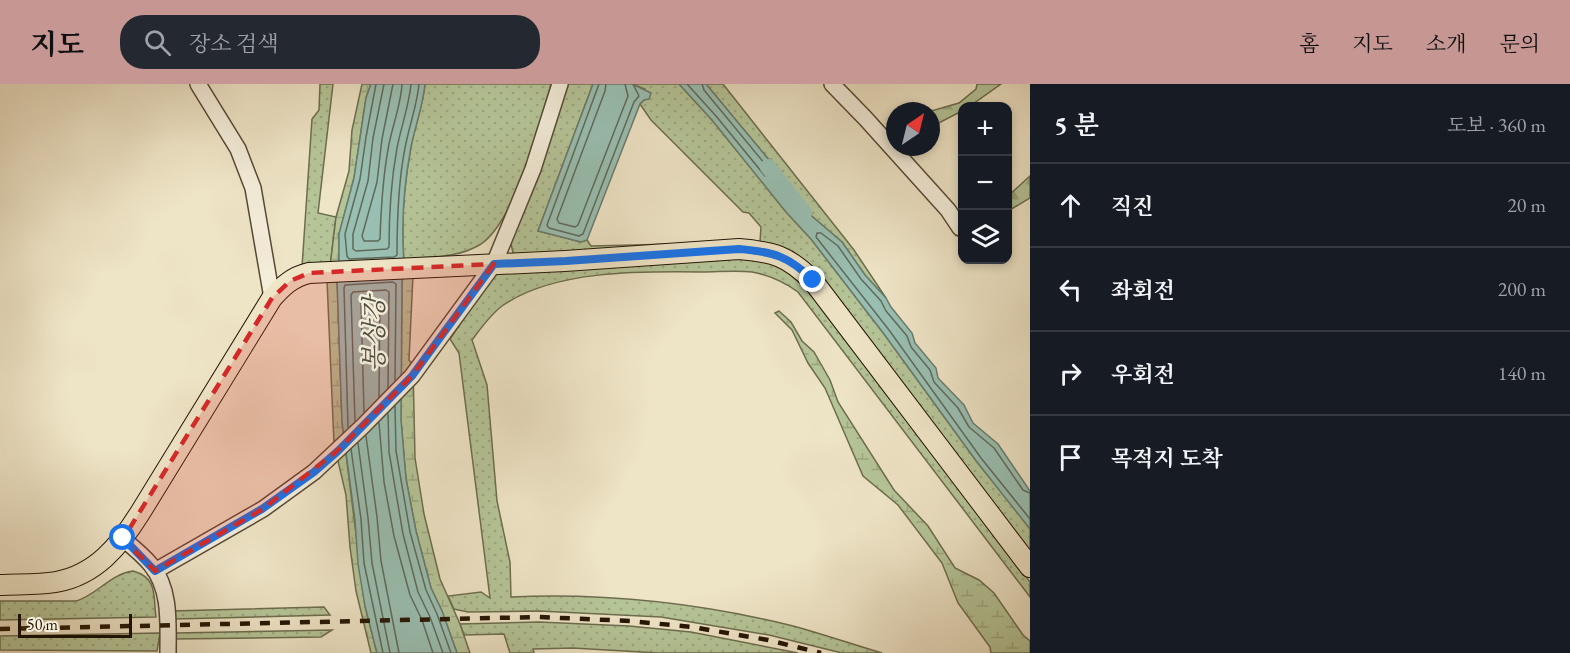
<!DOCTYPE html>
<html lang="ko">
<meta charset="utf-8">
<style>
:root{--surface:#171b24;--page:#242831;--text:#f1f3f6;--muted:#9ea1a6;--line:#363941;--accent:#c59692}
body{margin:0;font-family:"EB Garamond","Noto Serif KR",serif;background:var(--page);color:var(--text)}
.controls{position:absolute;right:18px;top:18px;display:grid;overflow:hidden;border-radius:12px;box-shadow:0 3px 9px #0003}
.controls button{width:54px;height:54px;display:grid;place-items:center;padding:0;border:0;border-bottom:2px solid var(--line);background:var(--surface);color:var(--text);font:30px sans-serif}
.compass{position:absolute;left:886px;top:18px;width:54px;height:54px;border-radius:50%;background:var(--surface);box-shadow:0 3px 9px #0003;rotate:35deg}
.scale{position:absolute;left:18px;bottom:15px;width:114px;box-sizing:border-box;padding-left:6px;border:3px solid #251504;border-top:0;font-size:16px;line-height:21px;white-space:nowrap;color:#251504;-webkit-text-stroke:4px #f4edda;paint-order:stroke}
.stop{position:absolute;width:18px;height:18px;margin:-14px;border:4px solid #1a73e8;border-radius:50%;background:#fff}
.stop.end{background:#1a73e8;border-color:#fff;box-shadow:0 2px 6px #0008}
.list{margin:0;padding:0;list-style:none}
h2{display:flex;justify-content:space-between;align-items:center;height:78px;margin:0;padding:0 24px;font-size:26px}
h2 small{font-size:20px;font-weight:400;color:var(--muted)}
.list li{display:grid;grid-template-columns:39px 1fr auto;gap:18px;align-items:center;box-sizing:border-box;height:84px;padding:0 24px;border-top:2px solid var(--line)}
.list b{display:block;font-size:22px;white-space:nowrap}
.list em{font-size:20px;font-style:normal;color:var(--muted)}
.icon{flex:none;width:33px;height:33px;fill:none;stroke:currentColor;stroke-width:2;stroke-linecap:round;stroke-linejoin:round}
.map{position:relative;flex:none;width:1030px;height:569px;overflow:hidden}
header{display:flex;align-items:center;gap:36px;box-sizing:border-box;height:84px;padding:0 30px;background:var(--accent);color:#111}
header strong{font-size:28px}
nav{display:flex;gap:33px;margin-inline-start:auto;font-size:21px}
.search{width:420px;height:54px;background:var(--page);display:flex;align-items:center;gap:15px;box-sizing:border-box;padding:0 21px;border-radius:24px;color:var(--muted);font-size:22px}
main{display:flex}
aside{flex:1;background:var(--surface)}
.map>svg:first-child{display:block}
</style>
<header>
<strong>지도</strong>
<div class="search"><svg class="icon" aria-label="search" viewBox="0 0 24 24"><circle cx="10" cy="10" r="6"/><path d="M15 15l6 6"/></svg>장소 검색</div>
<nav><a>홈</a><a>지도</a><a>소개</a><a>문의</a></nav>
</header>
<main>
<div class="map">
<svg width="1030" height="569" viewBox="0 0 1030 569">
<defs>
<pattern id="grass-dots" width="8" height="8" patternUnits="userSpaceOnUse" patternTransform="scale(1.5)"><rect width="8" height="8" fill="#b5c598"/><path d="M2 2h.1M6 6h.1" fill="none" stroke="#9ca881" stroke-width="1.8" stroke-linecap="round"/></pattern>
<pattern id="forest-firs" width="22" height="20" patternUnits="userSpaceOnUse" patternTransform="scale(1.5)"><rect width="22" height="20" fill="#b5c598"/><path d="M5 1l3.5 6h-7zM16 11l3.5 6h-7z" fill="#9ca881"/></pattern>
<pattern id="wetland-marsh" width="20" height="14" patternUnits="userSpaceOnUse" patternTransform="scale(1.5)"><rect width="20" height="14" fill="#b5c598"/><path d="M1 5h8M5 5V1M11 12h8M15 12V8" fill="none" stroke="#9ca881"/></pattern>
</defs>
<rect width="100%" height="100%" fill="#eee4c6"/>
<filter id="stains"><feTurbulence type="fractalNoise" baseFrequency=".00333" numOctaves="4"/><feColorMatrix values="0 0 0 0 .2 0 0 0 0 .09 0 0 0 0 .02 0 0 0 .5 -.17"/></filter>
<radialGradient id="worn" r=".72"><stop offset=".6" stop-color="#630" stop-opacity="0"/><stop offset="1" stop-color="#630" stop-opacity=".3"/></radialGradient>
<!-- grass -->
<path fill="url(#grass-dots)" stroke="#6d6d4e" stroke-width="1.5" d="M320,0H333L318,129L336,133L330,183H302L312,35L319,26Z
M425,0H551C542,38 514,138 481,160C462,172 439,173 418,174L415,178H404C401,140 404,100 411,63C415,42 423,22 425,0Z
M566,0H593L538,147L581,158L587,156L591,162L760,158L761,143L749,129L743,128L651,36L640,20L644,16L645,5L632,0H679L712,36L786,128L811,155L884,250L977,378L1017,427L1030,445V474L794,171L525,172L513,169L511,160L515,146Z
M706,0H723L854,166L886,214L865,191L842,158L800,122L782,102L774,82Z
M747,173C778,178 788,187 810,209L1030,498V513L798,208C784,198 769,191 752,188C736,186 718,188 702,188C641,187 553,186 502,222C490,231 481,244 472,256L487,301L497,417L510,478L511,513C604,509 698,519 789,541C820,549 851,560 882,569H842L769,551L661,533L539,527L468,528L454,525L448,512L481,508L490,514L459,269L450,255L494,189Z
M133,487C158,494 153,511 156,533L0,536V517H76C97,511 110,490 133,487Z
M324,523L330,531L174,535L172,527Z
M539,538L629,542L691,548L798,569H658L573,564L533,565L534,569H510L504,550L464,551L460,540Z
M332,546L321,553L174,555L175,549Z
M160,549L157,567L0,566V552Z"/>
<!-- forest -->
<path fill="url(#forest-firs)" stroke="#6d6d4e" stroke-width="1.5" d="M977,0H1001L970,22H963L962,27L931,43V27L959,19L976,5Z
M1030,92V114L1008,127V112Z"/>
<!-- wetland -->
<path fill="url(#wetland-marsh)" stroke="#6d6d4e" stroke-width="1.5" d="M362,0H371L366,14L354,94L339,150V181L330,183L336,133L349,87L352,46Z
M413,191L409,276L413,281L415,374L424,430L440,495L460,540L470,569H457L442,527L431,504L416,447L406,395L401,336L402,192Z
M337,195L342,338L365,522L377,569H371L356,507L350,463L346,411L334,360L327,196Z
M779,227L791,238L802,257L814,268L830,296L838,318L894,406L928,442L955,484L979,496L994,509L1023,551L1030,557V569H991L990,563L958,519L942,479L898,421L863,392L825,304L808,279L792,246L775,229Z"/>
<!-- water -->
<path fill="#99bfb2" stroke="#6b7b6c" stroke-width="1.5" d="M371,0H425C423,22 415,42 411,63C404,100 401,140 404,178L339,181V150L354,94L366,14Z
M593,0H632L651,9L649,15L644,16L640,20L587,156L581,158L538,147Z
M679,0H706L774,82L782,102L800,122L842,158L865,191L886,214L891,223L912,249L915,259L936,284L938,294L964,321L973,339L998,360L1030,407V445L977,378L884,250L811,155L786,128L712,36Z
M402,192L401,336L406,395L416,447L431,504L442,527L457,569H377L365,522L358,480L355,436L342,338L337,195Z"/>
<g fill="none" stroke-linecap="round" stroke-linejoin="round">
<!-- shore -->
<path stroke="#5f6a5b" stroke-width="1.5" d="M376,0L366,53L360,95L345,150L347,172L349,175L394,173L397,171C397,135 398,99 405,64C409,42 417,22 419,0
M384,0L373,54L368,97L353,150V165L356,167L387,165L389,163C389,131 391,97 397,64C401,43 409,22 411,0
M393,0L382,55L377,98L362,152L364,157H378L380,155C381,123 383,91 389,60C393,40 401,20 402,0
M599,0L547,141L549,144L579,152L583,150L634,18L639,12L633,0
M606,0L605,7L557,135L559,139L575,143L578,141L628,12L625,0
M687,0L716,32L765,92L769,93V85L704,6L702,0
M395,322L396,367L410,448L426,506L437,530L451,569
M364,328L361,219L363,216H378L380,218L379,313
M388,330L389,368L403,450L418,508L430,533L443,569
M355,337L351,211L353,208L386,206L389,208L388,304
M379,339L384,398L394,452L410,511L422,536L433,569
M348,343L344,204L345,201L393,198L396,200L395,296
M366,352L377,433L381,477L399,569
M358,359L368,434L372,479L390,569
M351,365L361,435L364,479L383,569
M1030,409L1023,406L994,364L969,343L958,324L934,298L930,286L911,263L907,252L886,227L881,217L861,195L838,162L821,149H817L816,153L889,246L981,374L1030,435"/>
<!-- canal -->
<path stroke="#99bfb2" stroke-width="16" d="M768,83L804,129"/>
<!-- minor casing -->
<g stroke="#574934" stroke-width="18">
<path id="minor" d="M198,0L238,65L253,104L272,214
M832,0L866,35L948,126L960,144
M123,455C133,463 143,471 151,481C171,505 168,540 168,569
M155,487L263,425L314,388L363,342L412,292L494,180L533,85L560,0"/>
</g>
<!-- major casing -->
<g stroke="#251504" stroke-width="22">
<path id="major" d="M0,501C18,500 38,501 56,498C96,491 120,461 140,429L272,214C283,202 292,193 309,189L565,177L739,165C774,168 788,172 813,197L1030,483"/>
</g>
<!-- minor -->
<use href="#minor" stroke="#f4edda" stroke-width="15"/>
<!-- major -->
<use href="#major" stroke="#eee4c6" stroke-width="20"/>
<!-- rail -->
<path stroke="#251504" stroke-width="4.5" stroke-dasharray="10 10" stroke-linecap="butt" d="M0,545L539,533L630,537L692,543L768,556L821,569"/>
</g>
<g fill="none" stroke-linecap="round" stroke-linejoin="round">
<!-- route -->
<path stroke="#1a73e8" stroke-width="8" d="M123,454L155,487L262,425L314,388L338,367L412,292L494,180L566,177L739,165C774,168 788,172 813,196"/>
</g>
<!-- marked area -->
<path fill="#d62828" fill-opacity="0.2" stroke="#d62828" stroke-width="4.5" stroke-dasharray="12 8" stroke-linejoin="round" d="M494,180L412,292L337,367L263,425L155,487L123,455L272,214L290,197L309,189Z"/>
<g text-anchor="middle" stroke-width="5" stroke-linejoin="round" paint-order="stroke">
<!-- water labels -->
<g font-size="26" font-style="italic" fill="#4e5041" stroke="#f4edda">
<text transform="translate(374 250) rotate(-90)" y="9">봉상강</text>
</g>
</g>
<rect width="100%" height="100%" filter="url(#stains)"/>
<rect width="100%" height="100%" fill="url(#worn)"/>
</svg>
<div class="controls">
<button>+</button>
<button>−</button>
<button><svg class="icon" aria-label="layers" viewBox="0 0 24 24"><path d="M12 4l9 5-9 5-9-5zM3 14l9 5 9-5"/></svg></button>
</div>
<svg class="compass" viewBox="-18 -18 36 36"><path d="M0-13l5 13h-10z" fill="#e53935"/><path d="M0 13l5-13h-10z" fill="#9ea1a6"/></svg>
<div class="scale">50 m</div>
<div class="stop" style="left:123px;top:454px"></div>
<div class="stop end" style="left:813px;top:196px"></div>
</div>
<aside>
<h2>5 분<small>도보 · 360 m</small></h2>
<ul class="list">
<li><svg class="icon" aria-label="ahead" viewBox="0 0 24 24"><path d="M12 20V5M6 11l6-6 6 6"/></svg><div><b>직진</b></div><em>20 m</em></li>
<li><svg class="icon" aria-label="left" viewBox="0 0 24 24"><path d="M17 20v-9H6M10 6l-5 5 5 5"/></svg><div><b>좌회전</b></div><em>200 m</em></li>
<li><svg class="icon" aria-label="right" viewBox="0 0 24 24"><path d="M7 20v-9h11M14 6l5 5-5 5"/></svg><div><b>우회전</b></div><em>140 m</em></li>
<li><svg class="icon" aria-label="arrive" viewBox="0 0 24 24"><path d="M6 21V4h12l-3 4 3 4H6"/></svg><div><b>목적지 도착</b></div></li>
</ul>
</aside>
</main>
